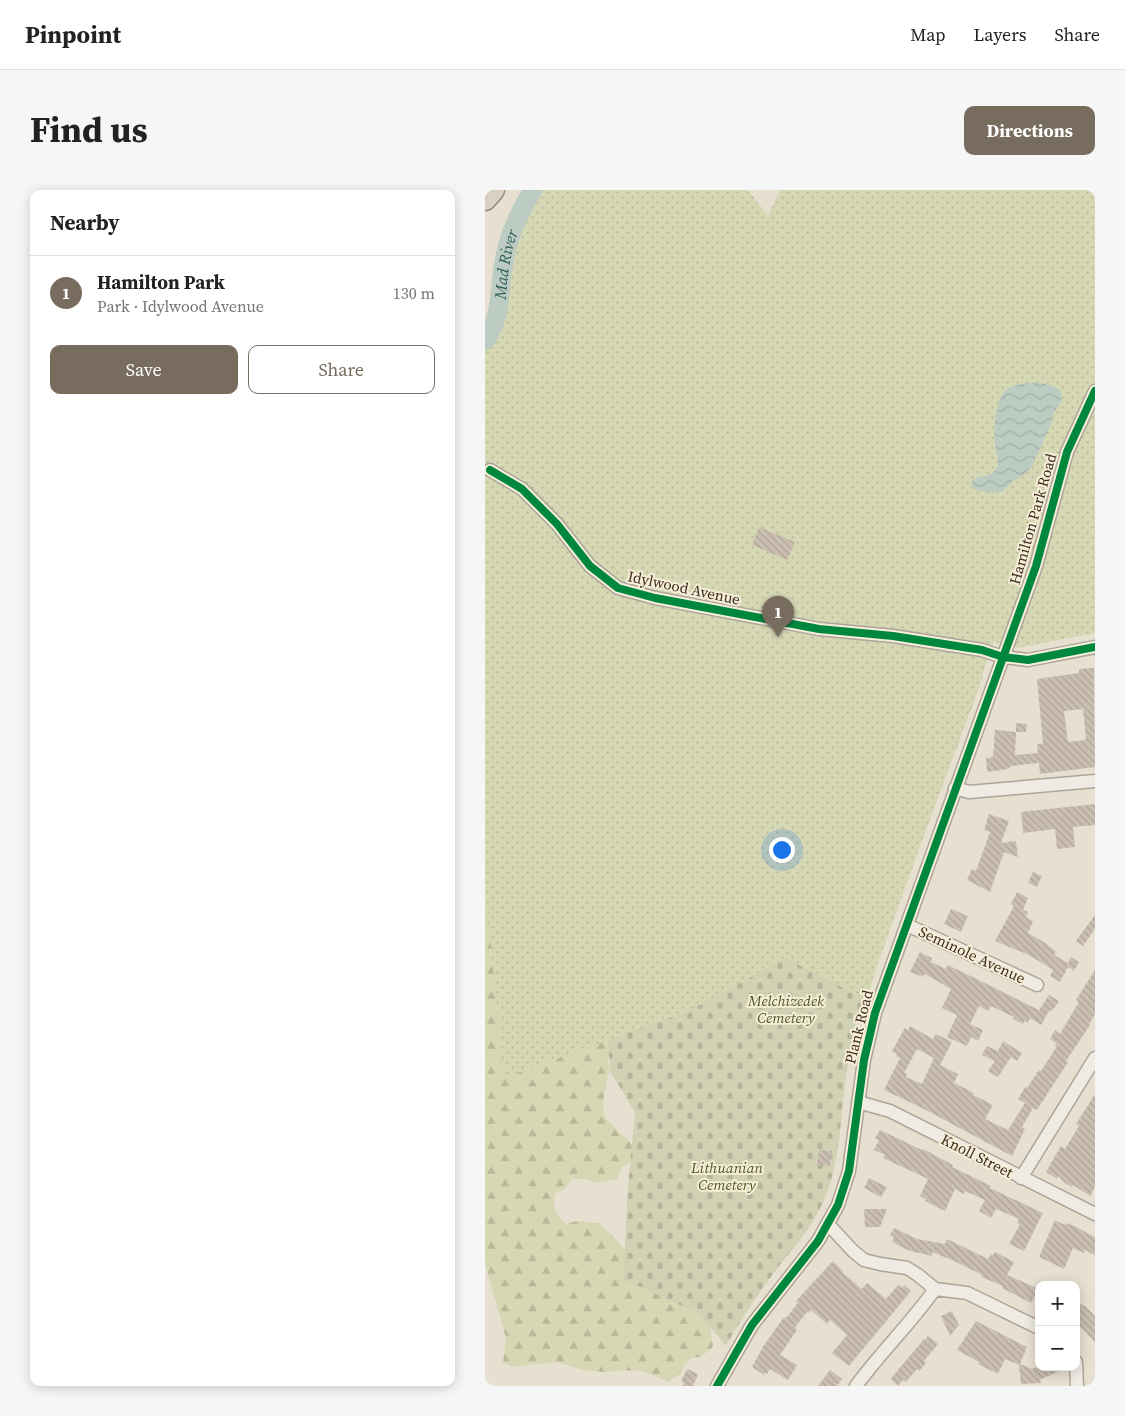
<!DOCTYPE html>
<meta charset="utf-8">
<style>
:root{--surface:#fff;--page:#f6f6f6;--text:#222;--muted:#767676;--line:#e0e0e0;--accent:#786c5e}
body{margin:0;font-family:"Source Serif 4",serif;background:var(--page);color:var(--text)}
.controls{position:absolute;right:15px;bottom:15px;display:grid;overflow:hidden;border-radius:10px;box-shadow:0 2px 12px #0003}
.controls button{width:45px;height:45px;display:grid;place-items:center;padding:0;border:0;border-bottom:1px solid var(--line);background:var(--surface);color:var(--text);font:25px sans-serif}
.you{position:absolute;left:296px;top:659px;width:18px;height:18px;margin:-12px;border:4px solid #fff;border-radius:50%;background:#1a73e8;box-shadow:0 0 0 8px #1a73e833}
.badge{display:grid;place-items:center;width:32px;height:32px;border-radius:50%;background:var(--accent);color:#fff;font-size:16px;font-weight:700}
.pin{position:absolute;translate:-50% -41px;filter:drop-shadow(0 1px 2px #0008)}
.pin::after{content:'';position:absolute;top:26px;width:18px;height:15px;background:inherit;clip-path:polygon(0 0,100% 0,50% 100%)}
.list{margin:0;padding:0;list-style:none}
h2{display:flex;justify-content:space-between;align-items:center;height:65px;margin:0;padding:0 20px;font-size:21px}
h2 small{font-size:16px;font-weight:400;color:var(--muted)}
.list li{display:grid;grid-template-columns:32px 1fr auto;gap:15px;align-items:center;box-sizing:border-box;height:75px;padding:0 20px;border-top:1px solid var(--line)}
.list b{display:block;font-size:19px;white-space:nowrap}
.list p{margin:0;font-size:16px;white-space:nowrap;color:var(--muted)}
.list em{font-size:16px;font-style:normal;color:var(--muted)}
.actions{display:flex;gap:10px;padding:15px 20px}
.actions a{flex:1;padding:11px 0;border:1px solid var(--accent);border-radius:10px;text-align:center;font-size:18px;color:var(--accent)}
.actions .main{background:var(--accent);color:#fff}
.map{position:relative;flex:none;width:610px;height:1196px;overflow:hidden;border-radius:10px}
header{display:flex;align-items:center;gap:30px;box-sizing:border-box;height:70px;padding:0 25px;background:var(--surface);border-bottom:1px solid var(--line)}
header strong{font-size:24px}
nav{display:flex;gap:28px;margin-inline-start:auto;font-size:18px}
.intro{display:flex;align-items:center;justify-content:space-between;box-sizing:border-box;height:120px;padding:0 30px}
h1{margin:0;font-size:35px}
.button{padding:12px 22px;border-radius:10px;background:var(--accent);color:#fff;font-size:18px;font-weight:700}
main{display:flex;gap:30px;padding:0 30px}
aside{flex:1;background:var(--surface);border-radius:10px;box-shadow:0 2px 12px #0003}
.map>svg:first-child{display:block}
</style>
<header>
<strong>Pinpoint</strong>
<nav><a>Map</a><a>Layers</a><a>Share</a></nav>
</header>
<div class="intro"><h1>Find us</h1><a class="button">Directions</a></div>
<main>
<aside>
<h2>Nearby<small></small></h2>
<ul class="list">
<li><span class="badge">1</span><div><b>Hamilton Park</b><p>Park · Idylwood Avenue</p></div><em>130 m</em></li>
</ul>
<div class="actions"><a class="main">Save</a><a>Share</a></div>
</aside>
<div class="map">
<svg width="610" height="1196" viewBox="0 0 610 1196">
<defs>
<pattern id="forest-firs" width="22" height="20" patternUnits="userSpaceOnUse" patternTransform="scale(1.25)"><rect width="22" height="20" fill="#d6d7b3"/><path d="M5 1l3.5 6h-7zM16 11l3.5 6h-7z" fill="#b9b99a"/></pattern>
<pattern id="cemetery-stones" width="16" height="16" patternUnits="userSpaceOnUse" patternTransform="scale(1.25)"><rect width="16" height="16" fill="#d1d1b3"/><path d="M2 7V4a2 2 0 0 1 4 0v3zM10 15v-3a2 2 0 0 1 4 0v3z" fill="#b4b49a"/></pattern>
<pattern id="park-dots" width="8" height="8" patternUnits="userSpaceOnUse" patternTransform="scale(1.25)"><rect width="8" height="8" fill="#d6d7b3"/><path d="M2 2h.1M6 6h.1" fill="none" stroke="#b9b99a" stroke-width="1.8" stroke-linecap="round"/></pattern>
<pattern id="water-waves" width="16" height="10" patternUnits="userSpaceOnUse" patternTransform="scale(1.25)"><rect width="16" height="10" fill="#bcccc2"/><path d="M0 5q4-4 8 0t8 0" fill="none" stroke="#a2b0a6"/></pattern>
<pattern id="building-back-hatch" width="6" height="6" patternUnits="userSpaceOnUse" patternTransform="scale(1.25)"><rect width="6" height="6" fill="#cbbfb2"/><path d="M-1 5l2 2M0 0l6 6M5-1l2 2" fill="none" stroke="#afa499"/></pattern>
</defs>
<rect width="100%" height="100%" fill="#e7e0d1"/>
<!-- forest -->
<path fill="url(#forest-firs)" d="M0,287L496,476L498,487L396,760L384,803L381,805L126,863L123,866L124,882L118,911L119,925L131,940L145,951L148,959V967L145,972L137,977L132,989L128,990L112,993L100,989H87L79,1000L70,1003C67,1016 71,1026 81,1034L92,1031L113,1033L133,1051L140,1060L213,1120L225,1135L228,1155L227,1158L215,1167L206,1168L199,1175L195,1184L182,1192L166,1184L150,1180L118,1182L98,1180L72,1172L28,1177L18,1173L21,1148L0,1074Z"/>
<!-- cemetery -->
<path fill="url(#cemetery-stones)" d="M301,768L380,809C371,836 364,866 360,894C355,934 355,973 339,1010C328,1036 311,1055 294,1076C274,1102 257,1128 241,1156L215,1124L138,1089L143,997L150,922L125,881L123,850L200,822L222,811Z"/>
<!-- park -->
<path fill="url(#park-dots)" d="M47,0H263L283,26L295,0H610V443L533,458L509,452L380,809L301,768L222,811L200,822L19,888L0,696V136L25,33Z"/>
<!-- water -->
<path fill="url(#water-waves)" d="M542,193H556L568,196L576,201L577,210L569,223L566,234L548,274L540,284L528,291L518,301C507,303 495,304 486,296L487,291C494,284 508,288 512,277C515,270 511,261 510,254C508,241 511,211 520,201C526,195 534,194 542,193Z"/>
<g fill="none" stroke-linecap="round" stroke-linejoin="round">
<!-- river -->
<path stroke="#bcccc2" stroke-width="19" id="s1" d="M0,151C18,123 13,103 19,72C23,46 34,22 48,0"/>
</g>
<!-- building -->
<path fill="url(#building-back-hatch)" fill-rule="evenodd" d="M274,337L310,352L302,370L267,355Z
M609,478L610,577L555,584L554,573L526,576L523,579L502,582L501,568L508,567L510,540L531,542L530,565L553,563L552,554H558L552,489L594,483V479ZM598,519L601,550L583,552L579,521Z
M531,533L542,534L541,542H531Z
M610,614V635L588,637L590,657L572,659L570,639L538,643L536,622Z
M504,624L524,631L516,653L531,651L533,667L519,662L505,702L482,690L487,679L491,681L505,642L499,640Z
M548,682L557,686L552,697L543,693Z
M532,702L543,708L538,720L543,722L541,727L548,731L543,743L562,754V755L571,761L569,765L583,773L586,767L594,772L589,781L583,777L575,792L565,786L568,780L544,765L510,751L529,716L526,714Z
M466,719L483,726L476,742L459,734Z
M610,725V739L598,756L591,751Z
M435,762L447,768L446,772L461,779L463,775L554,820L564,805L574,811L568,820L564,821L556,835L545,828L543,833L539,831L538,834L528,829L529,827L508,817H505L503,821L494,816L485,834L498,840L493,851L486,847L482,856L462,847L472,825L457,818L466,799L440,784L438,787L425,782Z
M610,780V824L604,834L605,835L581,871L583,872L552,920L548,918L537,937L540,939L527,966L437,918L399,900L415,868L411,866L412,864L407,861L420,838L423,840L425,836L448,849L451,844L467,852L455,875L473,884L469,893L489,903L488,905L508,915L500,929L523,940L540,913L533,909L540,897L542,898L554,880L556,881L572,856L570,855L571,853L565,849L570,840L575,844L594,812L591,810ZM432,859L449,868L437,894L421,887L422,884L419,883Z
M518,851L537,863L532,871L526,867L513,887L503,881L510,871L497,865L502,856L513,861Z
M610,904V997L605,1006L588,995L587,997L580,993L573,986L572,989L561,982L576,956L580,959L594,936L591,934Z
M395,940L437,960L438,959L468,975L467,977L506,996L505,998L558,1023L539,1061L524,1054L535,1034L532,1033L534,1029L511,1019L506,1028L494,1021L500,1010L480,1001L479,1004L470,999L460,1021L440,1011L441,1009L435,1006L443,989L398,968L400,965L389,960L394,950L390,948Z
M334,960L347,961L345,976L332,975Z
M384,988L402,997L396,1007L379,998Z
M379,1019H402L395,1037H380Z
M570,1030L580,1035L581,1033L589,1036L610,1047V1065L600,1060L599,1063L588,1058L579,1079L554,1067Z
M409,1038L432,1049L460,1054L462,1049L503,1069L506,1064L508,1065L510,1062L529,1072L522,1085L554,1099L546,1113L517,1098L518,1096L496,1087L497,1085L469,1071L447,1062V1066L425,1061L412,1055L407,1051L409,1047L405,1045Z
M348,1071L358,1081L357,1082L377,1099L382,1093L401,1109L413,1095L417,1098L419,1095L426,1101L364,1176L347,1163L362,1145L345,1130L342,1134L326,1120L324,1123L322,1122L311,1136L310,1138L312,1140L295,1165L312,1175L303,1190L285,1179L282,1184L280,1183L279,1185L267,1177L279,1155L299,1127L301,1128L313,1113L311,1111Z
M591,1112L600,1116L610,1126V1152L591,1132Z
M467,1121L474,1135L465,1146L456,1126Z
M491,1131L542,1157L535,1174L547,1179L552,1177H582L555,1190L556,1193L536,1194L534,1175L520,1169L513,1184L493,1174L494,1172L472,1160Z
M443,1146L453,1154L439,1171L441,1173L434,1181L432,1179L421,1192L418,1190L413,1196L406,1189L408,1186L439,1149L440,1150Z
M202,1179L213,1184L208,1196H198L199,1193L196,1191Z
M345,1180L357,1189L352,1196H333Z"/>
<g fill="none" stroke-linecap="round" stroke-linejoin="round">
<!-- street casing -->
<g stroke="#ada599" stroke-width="15">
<path id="street" d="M5,280L37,299L72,334L105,376L133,398L170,408L334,439L408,446L497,460L518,467L543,470L610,457
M470,598L484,602L610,591
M422,735L552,795
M373,912L405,921L610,1024
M536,988L610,868
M343,1034L368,1061L379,1070L395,1074L422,1078L433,1085L450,1099L482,1103L554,1138
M591,1172L592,1196
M232,1196L267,1135L333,1051L353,1015L364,981L379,870L390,823L551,376L582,262L610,201
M371,1196C396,1162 426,1133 450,1099"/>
</g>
<!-- highway casing -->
<g stroke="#928b80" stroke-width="25">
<path id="highway" d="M0,9L8,0"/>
</g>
<!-- street -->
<use href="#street" stroke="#efebe3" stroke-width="12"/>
<!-- highway -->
<use href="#highway" stroke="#dad1c2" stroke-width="22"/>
<!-- cycleway casing -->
<g stroke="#f7eed8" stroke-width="11">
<path id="cycleway" d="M5,280L37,299L72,334L105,376L133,398L170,408L334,439L408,446L497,460L518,467L543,470L610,457
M232,1196L267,1135L333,1051L353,1015L364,981L379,870L390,823L551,376L582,262L610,201"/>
</g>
<!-- cycleway -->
<use href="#cycleway" stroke="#00873e" stroke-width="8"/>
</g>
<g text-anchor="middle" stroke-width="4" stroke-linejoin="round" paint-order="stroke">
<!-- street labels -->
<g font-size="15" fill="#3d2e20" stroke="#f7eed8">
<text transform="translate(548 329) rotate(-74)" y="5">Hamilton Park Road</text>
<text transform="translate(199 398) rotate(12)" y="5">Idylwood Avenue</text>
<text transform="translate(487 765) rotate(25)" y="5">Seminole Avenue</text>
<text transform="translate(374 837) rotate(-76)" y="5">Plank Road</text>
<text transform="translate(492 966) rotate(27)" y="5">Knoll Street</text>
</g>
<!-- park labels -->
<g font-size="15" font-style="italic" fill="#4d5a26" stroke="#f7eed8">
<text x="301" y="816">Melchizedek<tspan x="301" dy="17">Cemetery</tspan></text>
<text x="242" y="983">Lithuanian<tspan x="242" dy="17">Cemetery</tspan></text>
</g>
<!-- water labels -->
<g font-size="16" font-style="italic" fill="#2f5d5a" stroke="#f7eed8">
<text dy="6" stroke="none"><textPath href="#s1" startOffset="80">Mad River</textPath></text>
</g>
</g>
</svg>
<div class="controls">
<button>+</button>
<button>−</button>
</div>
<div class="you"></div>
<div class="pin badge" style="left:293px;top:447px">1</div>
</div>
</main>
